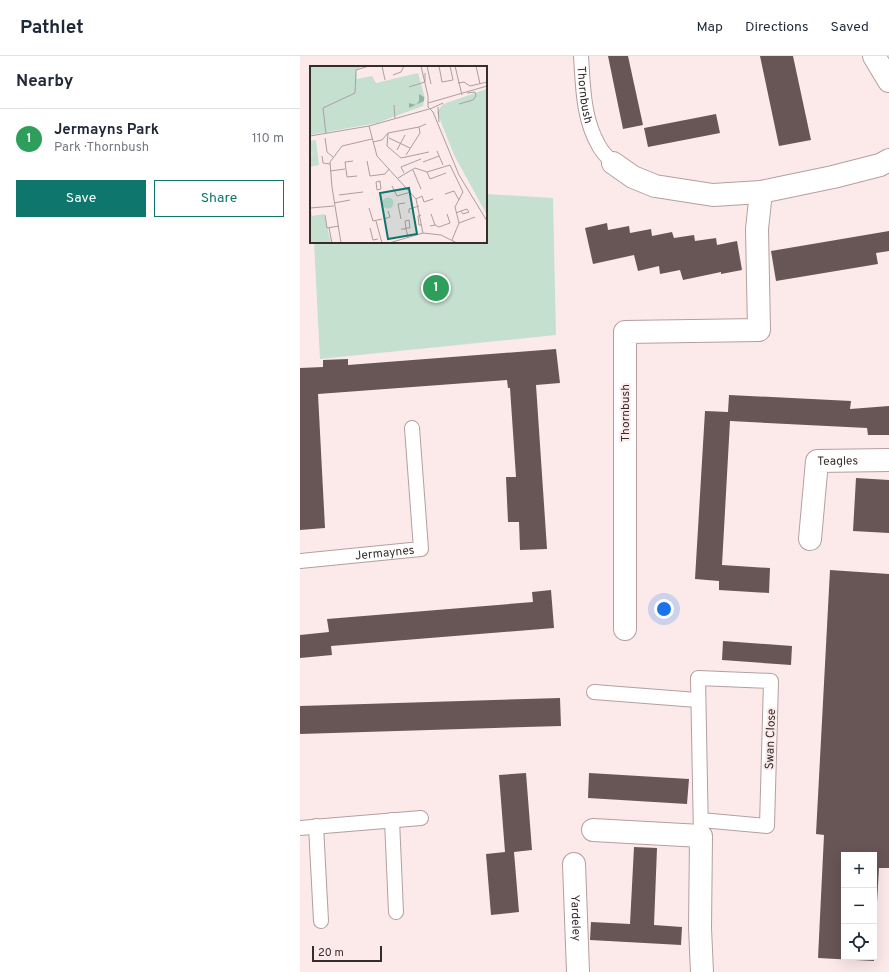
<!DOCTYPE html>
<meta charset="utf-8">
<style>
:root{--surface:#fff;--page:#f2f2f3;--text:#1f2937;--muted:#747a83;--line:#e0e1e3;--accent:#0f766e}
body{margin:0;font-family:Overpass,sans-serif;background:var(--page);color:var(--text)}
.controls{position:absolute;right:12px;bottom:12px;display:grid;overflow:hidden;border-radius:0px;box-shadow:0 4px 16px #0002}
.controls button{width:36px;height:36px;display:grid;place-items:center;padding:0;border:0;border-bottom:1px solid var(--line);background:var(--surface);color:var(--text);font:20px sans-serif}
.scale{position:absolute;left:12px;bottom:10px;width:70px;box-sizing:border-box;padding-left:4px;border:2px solid #352c2c;border-top:0;font-size:11px;line-height:14px;white-space:nowrap;color:#352c2c;-webkit-text-stroke:3px #fceaea;paint-order:stroke}
.you{position:absolute;left:364px;top:553px;width:14px;height:14px;margin:-10px;border:3px solid #fff;border-radius:50%;background:#1a73e8;box-shadow:0 0 0 6px #1a73e833}
.badge{display:grid;place-items:center;width:26px;height:26px;border-radius:50%;background:var(--accent);color:#fff;font-size:13px;font-weight:700}
.pin{position:absolute;translate:-50% -50%;border:2px solid #fff;box-shadow:0 1px 4px #0006}
.list{margin:0;padding:0;list-style:none}
h2{display:flex;justify-content:space-between;align-items:center;height:52px;margin:0;padding:0 16px;font-size:17px}
h2 small{font-size:13px;font-weight:400;color:var(--muted)}
.list li{display:grid;grid-template-columns:26px 1fr auto;gap:12px;align-items:center;box-sizing:border-box;height:60px;padding:0 16px;border-top:1px solid var(--line)}
.list b{display:block;font-size:15px;white-space:nowrap}
.list p{margin:0;font-size:13px;white-space:nowrap;color:var(--muted)}
.list em{font-size:13px;font-style:normal;color:var(--muted)}
.actions{display:flex;gap:8px;padding:12px 16px}
.actions a{flex:1;padding:9px 0;border:1px solid var(--accent);border-radius:0px;text-align:center;font-size:14px;color:var(--accent)}
.actions .main{background:var(--accent);color:#fff}
.icon{flex:none;width:22px;height:22px;fill:none;stroke:currentColor;stroke-width:2;stroke-linecap:round;stroke-linejoin:round}
.map{position:relative;flex:none;width:589px;height:916px;overflow:hidden}
header{display:flex;align-items:center;gap:24px;box-sizing:border-box;height:56px;padding:0 20px;background:var(--surface);border-bottom:1px solid var(--line)}
header strong{font-size:19px}
nav{display:flex;gap:22px;margin-inline-start:auto;font-size:14px}
main{display:flex}
aside{flex:1;background:var(--surface)}
.map>svg:first-child{display:block}
</style>
<header>
<strong>Pathlet</strong>
<nav><a>Map</a><a>Directions</a><a>Saved</a></nav>
</header>
<main>
<aside>
<h2>Nearby<small></small></h2>
<ul class="list">
<li><span class="badge" style="background:#2e9e5b">1</span><div><b>Jermayns Park</b><p>Park · Thornbush</p></div><em>110 m</em></li>
</ul>
<div class="actions"><a class="main">Save</a><a>Share</a></div>
</aside>
<div class="map">
<svg width="589" height="916" viewBox="0 0 589 916">
<rect width="100%" height="100%" fill="#fceaea"/>
<!-- green -->
<path fill="#c6e0d0" d="M186,138L253,142L256,279L20,303L14,186H186Z"/>
<!-- building -->
<path fill="#685556" d="M308,0H328L343,69L323,73Z
M460,0H493L511,84L479,90Z
M416,58L420,77L348,91L344,72Z
M307,167L308,174L329,170L330,177L351,173L352,180L372,176L374,182L394,179L395,185L416,182L417,189L437,185L442,214L421,218V216L383,224L380,214L360,218L359,210L338,215L334,199L293,208L285,172Z
M589,175V195L576,197L578,208L476,225L471,195Z
M256,293L260,327L236,329L247,493L220,494L219,466H208L206,421H216L210,332H208L207,324L18,338L25,472L0,474V312L23,311V304L48,303V309Z
M429,339L551,345L550,353L589,350V379H568L567,372L430,365L422,509L470,512L469,537L419,534V525L395,523L405,355L428,356Z
M556,422L589,424V477L553,475Z
M530,514L589,518V812H579L574,898V799H544V901H574V905L518,902L524,779L516,778Z
M251,534L254,572L31,590L32,599L0,602V579L29,576L27,563L233,546L232,536Z
M423,585L492,590L491,609L422,604Z
M260,642L261,670L0,678V650Z
M226,717L232,794L214,796L219,856L191,859L186,798L205,796L199,719Z
M289,717L389,723L387,748L288,742Z
M334,791L357,792L354,869L382,871L381,889L290,884L291,866L330,868Z"/>
<g fill="none" stroke-linecap="round" stroke-linejoin="round">
<!-- service casing -->
<g stroke="#b49fa0" stroke-width="16">
<g id="service">
<path id="s1" d="M281,0C283,30 283,63 299,90C302,96 308,102 313,107"/>
<path id="s2" d="M0,505L121,493L112,372"/>
<path d="M294,636L397,644"/>
<path d="M92,764L96,856"/>
<path d="M16,770L21,865"/>
<path d="M0,772L121,762"/>
<path d="M401,780L398,622L471,625L467,770L401,764"/>
</g>
</g>
<!-- minor casing -->
<g stroke="#b49fa0" stroke-width="24">
<g id="minor">
<path d="M574,0L589,25"/>
<path d="M313,107L333,121L355,130L413,139L461,136L533,121L580,109L589,104"/>
<path id="s3" d="M510,483L517,405L589,404"/>
<path d="M325,573V276L459,274L457,173L461,136"/>
<path d="M293,774L401,780L400,872L402,916"/>
<path id="s4" d="M274,808L278,916"/>
</g>
</g>
<!-- service -->
<use href="#service" stroke="#fff" stroke-width="14"/>
<!-- minor -->
<use href="#minor" stroke="#fff" stroke-width="22"/>
</g>
<g text-anchor="middle" stroke-width="4" stroke-linejoin="round" paint-order="stroke">
<!-- street labels -->
<g font-size="12" fill="#352c2c" stroke="#fceaea">
<text dy="4" stroke="none"><textPath href="#s1" startOffset="39">Thornbush</textPath></text>
<text transform="translate(325 357) rotate(-90)" y="4">Thornbush</text>
<text dy="4" stroke="none"><textPath href="#s3" startOffset="99">Teagles</textPath></text>
<text dy="4" stroke="none"><textPath href="#s2" startOffset="85">Jermaynes</textPath></text>
<text transform="translate(470 683) rotate(-88)" y="4">Swan Close</text>
<text dy="4" stroke="none"><textPath href="#s4" startOffset="54">Yardeley</textPath></text>
</g>
</g>
<!-- overview -->
<g transform="translate(10 10)">
<rect width="177" height="177" fill="#fceaea"/>
<path d="M1,0H53L46,4L47,13L62,10L66,17L108,7L115,32L113,40L67,57L0,69ZM177,23V149L144,89L127,46L133,38ZM6,74L9,99L0,101V88L5,87H0V75ZM72.5 137a5.5 5.5 0 1 1 11 0a5.5 5.5 0 1 1-11 0ZM1,144L2,150L14,148L21,177H0Z" fill="#c6e0d0"/>
<path d="M109,28L114,31V35L99,42V37L106,39L109,35Z" fill="#94b4a1"/>
<path fill="none" stroke="#ac9e9e" stroke-width="1" d="M72,0L75,14M111,0L118,30V41L123,46L149,109L177,155M117,0L121,18M129,0L132,16L143,14L140,0M145,0L152,29M166,0L170,18M83,9L91,6L94,0M148,17L154,16L160,20L177,16M99,21L115,16V7M118,37L177,20M149,38L163,34L166,30L165,26L157,27M84,39L85,53M128,41L129,56M120,43L133,37M59,60L67,90L106,133L113,167M78,67L77,80L91,92L119,86M16,68L13,42L45,27L46,4L59,0M0,70L59,60L119,43M15,72L17,86L23,91M79,72L100,82M63,76L72,74L78,67L109,61M87,84L95,69M127,85L133,99M96,89L110,67L109,61L116,58M12,90L13,97L20,98M43,95L35,96L37,111L47,110M57,95L60,110L75,108L79,103M113,96L129,90M103,104L111,123M20,105L35,103M117,106L120,113L136,107M94,107L91,101L111,93M88,112L105,102L117,106L140,99L153,126L145,141L149,157L142,174M70,115L71,123L67,124L66,116ZM82,120L87,130L101,126M135,128L144,125L149,134M29,129L53,126M106,133L112,130L114,136L123,133M24,137L40,134M0,142L24,140M59,142L63,155L72,153M99,147V143L109,140M146,147L151,145L157,143L159,146L153,148L151,145M15,149L17,162L29,160M111,149L108,150L109,159H112M74,153L80,151L78,145M91,153L88,138L95,137M66,155L72,177M149,157L165,151M125,159L129,161L140,157L137,148M120,160L125,159L121,148M19,162L22,177M60,162L63,174L68,173M96,162H100L99,154L95,155L96,163M91,163H96L98,171M31,177L22,121L20,96L32,80L62,73M79,177L113,167L131,169L147,177"/>
<path fill="#0f766e" fill-opacity="0.15" stroke="#0f766e" stroke-width="2" d="M99,122L107,168L78,173L70,127Z"/>
<rect width="177" height="177" fill="none" stroke="#352c2c" stroke-width="2"/>
</g>
</svg>
<div class="controls">
<button>+</button>
<button>−</button>
<button><svg class="icon" aria-label="locate" viewBox="0 0 24 24"><circle cx="12" cy="12" r="6"/><path d="M12 2v4M12 18v4M2 12h4M18 12h4"/></svg></button>
</div>
<div class="scale">20 m</div>
<div class="you"></div>
<div class="pin badge" style="left:136px;top:232px;background:#2e9e5b">1</div>
</div>
</main>
